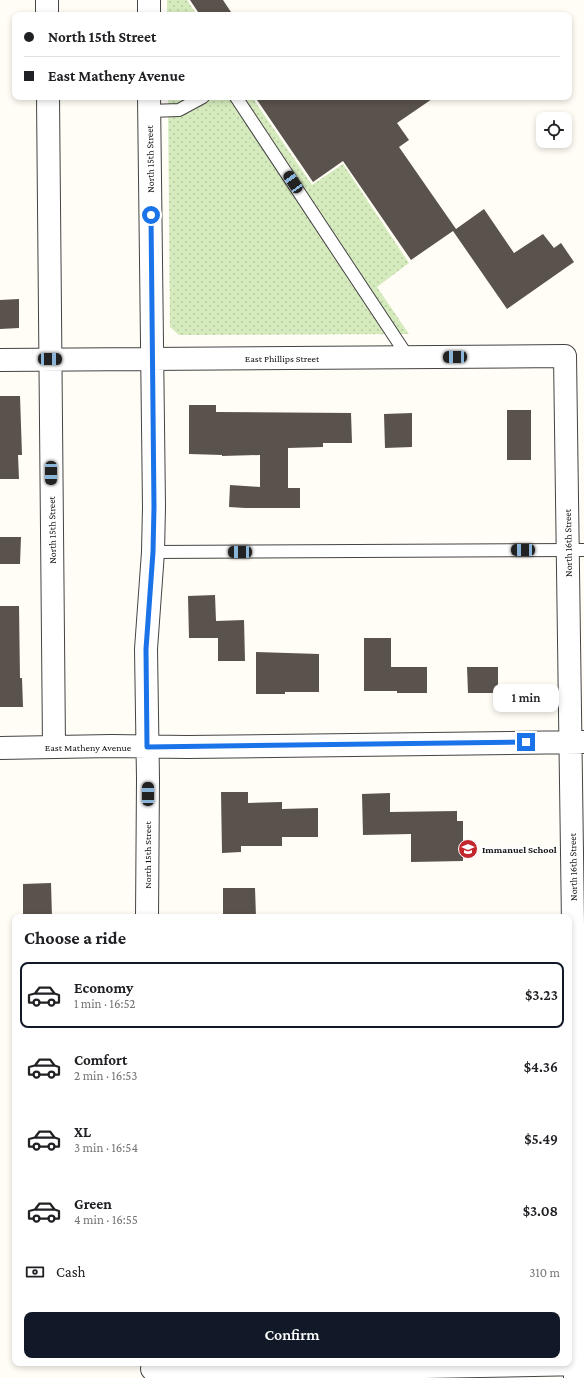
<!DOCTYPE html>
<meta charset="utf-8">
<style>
:root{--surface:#fff;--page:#f2f2f2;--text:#202124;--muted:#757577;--line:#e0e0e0;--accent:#111827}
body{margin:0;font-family:"Crimson Pro",serif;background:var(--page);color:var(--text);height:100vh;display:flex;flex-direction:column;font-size:15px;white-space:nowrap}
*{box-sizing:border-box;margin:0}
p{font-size:13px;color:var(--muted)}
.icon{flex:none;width:22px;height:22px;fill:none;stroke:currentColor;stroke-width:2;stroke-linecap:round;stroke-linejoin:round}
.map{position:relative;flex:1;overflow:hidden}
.panel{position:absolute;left:12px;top:914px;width:560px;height:452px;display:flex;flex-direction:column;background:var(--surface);border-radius:8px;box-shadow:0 2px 6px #0003}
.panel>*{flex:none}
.guide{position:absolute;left:12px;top:12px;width:560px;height:88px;border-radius:8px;box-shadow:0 2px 6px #0003;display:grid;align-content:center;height:88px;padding:0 12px;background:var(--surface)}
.buttons{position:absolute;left:536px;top:112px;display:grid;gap:8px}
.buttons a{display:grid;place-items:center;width:36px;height:36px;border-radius:8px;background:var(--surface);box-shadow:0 2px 6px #0003;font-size:20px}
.end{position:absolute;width:18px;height:18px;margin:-9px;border:5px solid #1a73e8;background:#fff;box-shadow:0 0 0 2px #fff}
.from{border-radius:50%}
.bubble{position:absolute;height:28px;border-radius:8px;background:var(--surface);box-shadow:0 2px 6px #0003;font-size:13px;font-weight:600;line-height:28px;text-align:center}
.car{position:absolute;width:12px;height:24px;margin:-12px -6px;border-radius:5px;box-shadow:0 0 3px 1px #0007;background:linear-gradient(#222 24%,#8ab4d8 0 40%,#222 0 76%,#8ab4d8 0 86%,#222 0)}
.guide b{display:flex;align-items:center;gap:14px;height:38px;font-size:15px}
.guide b+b{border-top:1px solid var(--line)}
.guide i{width:10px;height:10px;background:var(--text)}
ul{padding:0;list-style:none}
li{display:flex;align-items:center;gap:12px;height:66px;margin:0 8px 6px;padding:0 4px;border:2px solid transparent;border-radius:8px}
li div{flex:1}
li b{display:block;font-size:15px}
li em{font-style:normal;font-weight:600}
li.on{border-color:var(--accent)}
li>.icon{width:36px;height:36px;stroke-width:1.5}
h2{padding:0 12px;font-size:18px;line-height:48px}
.pay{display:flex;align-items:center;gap:10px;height:44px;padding:0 12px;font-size:15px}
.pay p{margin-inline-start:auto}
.button{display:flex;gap:8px;margin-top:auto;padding:8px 12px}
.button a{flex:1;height:46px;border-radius:8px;background:var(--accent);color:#fff;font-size:16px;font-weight:600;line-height:46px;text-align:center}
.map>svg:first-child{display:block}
</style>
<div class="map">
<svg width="584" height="1378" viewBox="0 0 584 1378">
<defs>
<pattern id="grass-dots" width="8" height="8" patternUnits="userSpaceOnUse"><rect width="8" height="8" fill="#d5ebbd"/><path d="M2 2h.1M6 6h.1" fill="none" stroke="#b6c8a1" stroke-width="1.8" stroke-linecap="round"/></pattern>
</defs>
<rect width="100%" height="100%" fill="#fffdf5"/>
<path fill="url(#grass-dots)" d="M 167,0 L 187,0 L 197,15 L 167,15 Z
M 168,97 L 252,97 L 312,185 L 343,164 L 409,263 L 377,287 L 409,334 L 179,335 L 170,327 Z"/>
<path fill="#5a524d" d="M 190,0 L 223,0 L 233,15 L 200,15 Z
M 255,97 L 435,97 L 397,123 L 409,140 L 399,147 L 456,229 L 484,209 L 514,253 L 543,234 L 554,248 L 561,243 L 574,262 L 507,309 L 453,231 L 411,260 L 343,161 L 313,182 Z
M 19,299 L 19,328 L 0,329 L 0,300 Z
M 0,396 L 20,396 L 22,455 L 18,455 L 19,479 L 0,479 Z
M 189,405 L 216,405 L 216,412 L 351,413 L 352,443 L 323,443 L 323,447 L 288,448 L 288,488 L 300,488 L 300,508 L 245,508 L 229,507 L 230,485 L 260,487 L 260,455 L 222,456 L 222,455 L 189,454 Z
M 507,410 L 531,410 L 531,460 L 507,460 Z
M 412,413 L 412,447 L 385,448 L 384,414 Z
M 0,537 L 21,537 L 20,564 L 0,564 Z
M 215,595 L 216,621 L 244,620 L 245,661 L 218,661 L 218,638 L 189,638 L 188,596 Z
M 0,606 L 19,606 L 20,678 L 22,678 L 23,707 L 0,707 Z
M 364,638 L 391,638 L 391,667 L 427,667 L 427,693 L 397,693 L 397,691 L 364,691 Z
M 256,652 L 319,654 L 319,692 L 285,692 L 285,694 L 256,694 Z
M 467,667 L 498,667 L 498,693 L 468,693 Z
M 221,792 L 248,792 L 248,803 L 282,802 L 282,809 L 318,808 L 318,837 L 282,837 L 282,846 L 241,846 L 241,852 L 222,853 Z
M 390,793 L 390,812 L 457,811 L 457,821 L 463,821 L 463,861 L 411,862 L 411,834 L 363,835 L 362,794 Z
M 51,883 L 52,917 L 23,917 L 23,884 Z
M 223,888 L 255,888 L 256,917 L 223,917 Z"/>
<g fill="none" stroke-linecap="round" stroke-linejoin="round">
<g stroke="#444" stroke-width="14">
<path id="service" d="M 236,97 L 408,357
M 149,111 L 179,110 L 203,97
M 153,552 L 584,550"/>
</g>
<g stroke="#444" stroke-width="24">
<path id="minor" d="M 47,0 L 47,15
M 149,0 L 149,15
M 48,97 L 54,747
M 0,360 L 565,356 L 573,924 L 575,1378
M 0,748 L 111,746 L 187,747 L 584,742
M 147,917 L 148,779 L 146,649 L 153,552 L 154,507 L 149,97
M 152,1369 L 371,1368 L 584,1364"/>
</g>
<use href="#service" stroke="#fff" stroke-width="12"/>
<use href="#minor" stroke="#fff" stroke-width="22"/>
</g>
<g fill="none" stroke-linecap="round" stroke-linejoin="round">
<path stroke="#1a73e8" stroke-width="5" d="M 151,215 L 154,507 L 153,552 L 146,649 L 147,747 L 526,742"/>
</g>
<defs>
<g id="school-disc" transform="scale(1)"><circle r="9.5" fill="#c4262e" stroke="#fff"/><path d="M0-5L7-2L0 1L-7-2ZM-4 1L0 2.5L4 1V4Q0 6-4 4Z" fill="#fff"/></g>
</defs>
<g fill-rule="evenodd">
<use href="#school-disc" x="468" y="849"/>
</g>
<g text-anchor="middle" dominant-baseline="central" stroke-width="4" stroke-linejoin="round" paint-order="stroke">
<g font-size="10" fill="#111" stroke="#fff">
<text transform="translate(150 159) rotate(-91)">North 15th Street</text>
<text x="282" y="358">East Phillips Street</text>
<text transform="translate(52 530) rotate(-91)">North 15th Street</text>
<text transform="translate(568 543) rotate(-91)">North 16th Street</text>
<text x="88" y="747">East Matheny Avenue</text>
<text transform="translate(147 855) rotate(-90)">North 15th Street</text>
<text transform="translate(573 867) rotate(-91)">North 16th Street</text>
</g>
<g font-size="10" font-weight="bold" fill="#111" stroke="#fff" text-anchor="start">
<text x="482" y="849">Immanuel School</text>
</g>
</g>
</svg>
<div class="buttons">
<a><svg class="icon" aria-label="locate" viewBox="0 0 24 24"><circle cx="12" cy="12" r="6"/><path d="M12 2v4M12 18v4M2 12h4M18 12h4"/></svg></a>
</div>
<i class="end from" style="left:151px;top:215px"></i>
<i class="end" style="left:526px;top:742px"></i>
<div class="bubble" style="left:493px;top:684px;width:66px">1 min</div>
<i class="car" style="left:293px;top:182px;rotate:326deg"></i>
<i class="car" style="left:455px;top:357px;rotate:269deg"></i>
<i class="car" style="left:50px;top:359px;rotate:91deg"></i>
<i class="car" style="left:51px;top:473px;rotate:180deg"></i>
<i class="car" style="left:523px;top:550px;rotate:270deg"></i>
<i class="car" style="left:240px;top:552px;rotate:270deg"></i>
<i class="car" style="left:148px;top:794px;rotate:0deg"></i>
<div class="guide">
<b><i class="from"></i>North 15th Street</b>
<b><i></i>East Matheny Avenue</b>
</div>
<section class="panel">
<h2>Choose a ride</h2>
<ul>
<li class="on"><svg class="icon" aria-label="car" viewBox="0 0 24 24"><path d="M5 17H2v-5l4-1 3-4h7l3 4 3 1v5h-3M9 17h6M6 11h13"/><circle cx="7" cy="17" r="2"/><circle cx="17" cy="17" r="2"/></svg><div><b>Economy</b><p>1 min · 16:52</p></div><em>$3.23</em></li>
<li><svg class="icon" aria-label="car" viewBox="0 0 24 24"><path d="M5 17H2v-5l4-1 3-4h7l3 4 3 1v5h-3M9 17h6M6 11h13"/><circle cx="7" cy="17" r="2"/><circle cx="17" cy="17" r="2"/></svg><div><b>Comfort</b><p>2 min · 16:53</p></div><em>$4.36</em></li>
<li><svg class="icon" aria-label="car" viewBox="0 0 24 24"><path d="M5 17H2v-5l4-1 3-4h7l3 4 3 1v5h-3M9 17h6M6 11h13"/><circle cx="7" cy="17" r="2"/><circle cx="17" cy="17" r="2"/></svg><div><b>XL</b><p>3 min · 16:54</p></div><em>$5.49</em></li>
<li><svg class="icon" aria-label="car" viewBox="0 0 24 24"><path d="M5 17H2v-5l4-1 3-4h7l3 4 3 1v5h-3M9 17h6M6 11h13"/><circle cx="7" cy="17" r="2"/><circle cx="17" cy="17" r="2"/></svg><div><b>Green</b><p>4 min · 16:55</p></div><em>$3.08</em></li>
</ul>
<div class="pay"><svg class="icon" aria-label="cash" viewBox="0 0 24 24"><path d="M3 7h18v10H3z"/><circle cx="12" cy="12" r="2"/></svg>Cash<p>310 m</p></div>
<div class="button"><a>Confirm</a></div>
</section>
</div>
